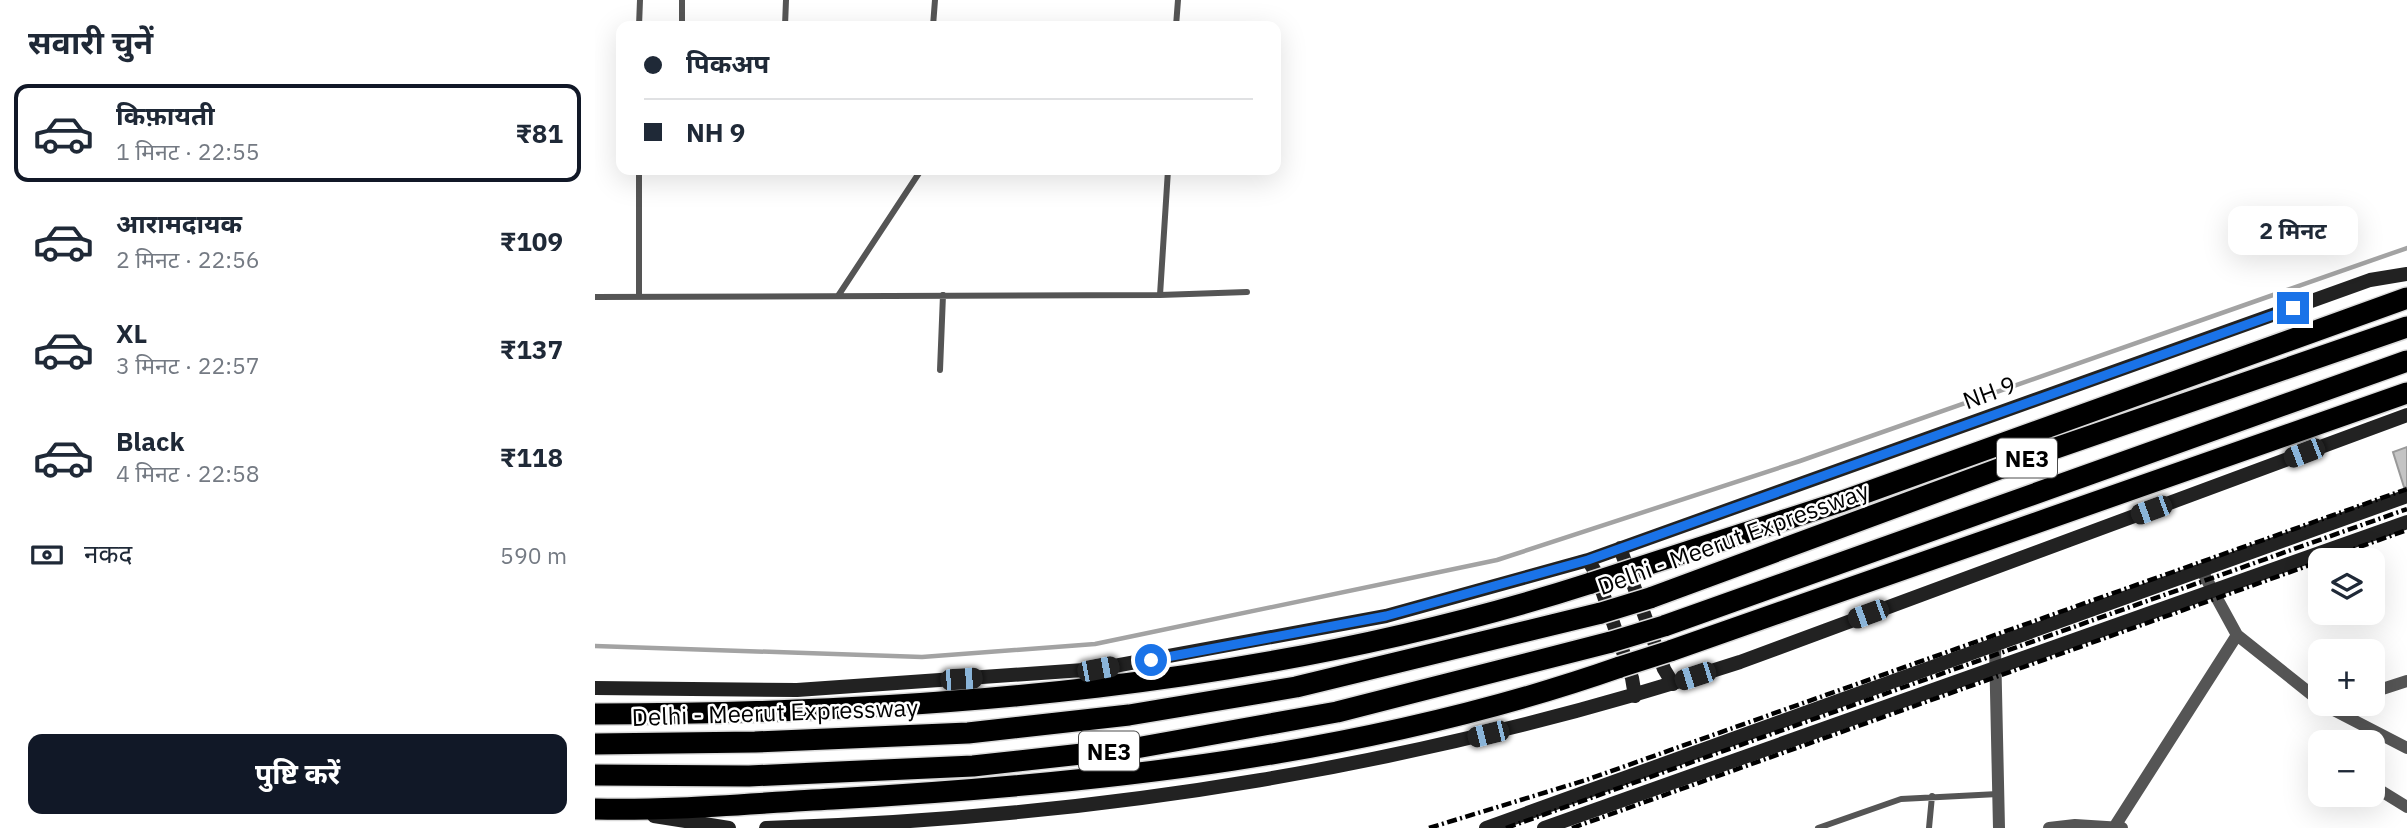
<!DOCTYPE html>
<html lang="hi">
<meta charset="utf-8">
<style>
:root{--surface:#fff;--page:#f6f6f7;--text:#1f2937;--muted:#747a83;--line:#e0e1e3;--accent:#111827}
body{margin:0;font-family:"IBM Plex Sans","Noto Sans Devanagari",sans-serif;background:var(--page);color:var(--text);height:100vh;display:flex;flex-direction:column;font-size:26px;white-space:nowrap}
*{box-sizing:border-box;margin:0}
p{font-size:23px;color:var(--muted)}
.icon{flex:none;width:38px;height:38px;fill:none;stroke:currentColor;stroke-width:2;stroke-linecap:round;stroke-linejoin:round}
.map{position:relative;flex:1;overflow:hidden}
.panel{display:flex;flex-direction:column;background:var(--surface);width:595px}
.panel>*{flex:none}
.guide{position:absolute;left:21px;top:21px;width:665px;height:154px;border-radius:14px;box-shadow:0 7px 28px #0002;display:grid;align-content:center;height:154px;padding:0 28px;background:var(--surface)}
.controls{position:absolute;left:1713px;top:548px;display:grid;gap:14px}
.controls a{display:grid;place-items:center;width:77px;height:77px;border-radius:14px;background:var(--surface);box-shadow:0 7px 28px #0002;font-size:35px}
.end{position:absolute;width:32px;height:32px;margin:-16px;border:9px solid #1a73e8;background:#fff;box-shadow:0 0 0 4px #fff}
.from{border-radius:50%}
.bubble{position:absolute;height:49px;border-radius:14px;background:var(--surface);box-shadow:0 7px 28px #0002;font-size:23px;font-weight:700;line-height:49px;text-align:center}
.car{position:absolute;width:21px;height:42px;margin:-21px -10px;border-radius:9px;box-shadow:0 0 5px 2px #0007;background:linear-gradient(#222 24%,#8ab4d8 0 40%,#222 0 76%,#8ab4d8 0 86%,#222 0)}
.guide b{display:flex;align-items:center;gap:24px;height:66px;font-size:26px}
.guide b+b{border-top:2px solid var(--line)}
.guide i{width:18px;height:18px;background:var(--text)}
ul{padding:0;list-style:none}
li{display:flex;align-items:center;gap:21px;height:98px;margin:0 14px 10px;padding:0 14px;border:4px solid transparent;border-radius:14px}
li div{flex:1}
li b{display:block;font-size:26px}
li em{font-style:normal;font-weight:700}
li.active{border-color:var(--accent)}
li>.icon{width:63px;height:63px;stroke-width:1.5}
h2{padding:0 28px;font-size:32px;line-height:84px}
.pay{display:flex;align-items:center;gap:18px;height:77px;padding:0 28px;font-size:26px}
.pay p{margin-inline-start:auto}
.action{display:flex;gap:14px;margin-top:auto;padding:14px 28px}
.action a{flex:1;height:80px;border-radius:14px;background:var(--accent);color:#fff;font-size:28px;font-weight:700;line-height:80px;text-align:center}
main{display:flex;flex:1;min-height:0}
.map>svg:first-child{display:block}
</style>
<main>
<section class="panel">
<h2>सवारी चुनें</h2>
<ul>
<li class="active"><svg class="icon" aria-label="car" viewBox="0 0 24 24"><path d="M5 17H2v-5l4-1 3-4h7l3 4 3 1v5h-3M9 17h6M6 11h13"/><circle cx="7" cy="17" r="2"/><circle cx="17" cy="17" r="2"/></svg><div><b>किफ़ायती</b><p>1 मिनट · 22:55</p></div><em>₹81</em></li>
<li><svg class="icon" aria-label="car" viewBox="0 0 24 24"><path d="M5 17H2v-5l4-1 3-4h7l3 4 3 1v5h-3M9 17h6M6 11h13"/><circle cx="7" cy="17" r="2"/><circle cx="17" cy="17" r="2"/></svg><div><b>आरामदायक</b><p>2 मिनट · 22:56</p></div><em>₹109</em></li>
<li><svg class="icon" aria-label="car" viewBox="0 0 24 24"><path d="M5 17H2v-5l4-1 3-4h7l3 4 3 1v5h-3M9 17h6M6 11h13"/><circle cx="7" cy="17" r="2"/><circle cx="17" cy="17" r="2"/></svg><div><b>XL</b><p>3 मिनट · 22:57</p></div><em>₹137</em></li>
<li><svg class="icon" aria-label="car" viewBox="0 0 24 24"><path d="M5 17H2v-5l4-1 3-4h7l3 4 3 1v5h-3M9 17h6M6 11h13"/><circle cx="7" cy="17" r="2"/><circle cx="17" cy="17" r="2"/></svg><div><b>Black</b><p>4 मिनट · 22:58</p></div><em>₹118</em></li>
</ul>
<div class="pay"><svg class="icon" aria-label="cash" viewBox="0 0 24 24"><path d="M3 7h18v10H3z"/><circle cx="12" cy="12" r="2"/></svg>नकद<p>590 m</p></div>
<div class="action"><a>पुष्टि करें</a></div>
</section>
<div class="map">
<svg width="1812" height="828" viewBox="0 0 1812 828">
<rect width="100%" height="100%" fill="#fff"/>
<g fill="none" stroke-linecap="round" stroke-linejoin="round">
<path stroke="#a3a3a3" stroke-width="4.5" d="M 0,646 L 327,657 L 500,644 L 902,560 L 1205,461 L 1812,248"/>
</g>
<path fill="#c4c4c4" stroke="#999" stroke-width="2" d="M 1812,447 L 1812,487 L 1809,487 L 1798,452 Z"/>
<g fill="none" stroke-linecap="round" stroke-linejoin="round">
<g stroke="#dbdbdb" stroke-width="24">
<path id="highway" d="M 1039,569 L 1245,502 L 1812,298
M 1055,598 L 1458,449 L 1812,327
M 1069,626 L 1812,361
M 1075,651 L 1812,393
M 0,714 C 334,714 676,686 996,583
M 0,744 L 160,742 L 373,733 L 534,715 L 701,687 L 1006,613
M 0,775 L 154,776 L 378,766 L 541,748 L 742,712 L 1016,642
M 0,809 C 79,811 159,803 238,799 C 503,784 774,755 1025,667"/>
</g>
<path stroke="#555" stroke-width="6" d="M 44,26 L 45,0
M 87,26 L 87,0
M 190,26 L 191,0
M 338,26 L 340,0
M 581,26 L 583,0
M 44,170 L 44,297
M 565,295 L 573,170
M 243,296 L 326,170
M 0,297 L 565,295 L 652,292
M 345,370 L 348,295
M 1223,828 L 1306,799 L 1403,794
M 1334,828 L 1337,796"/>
<path stroke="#555" stroke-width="12" d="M 1607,571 L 1642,635 L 1726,702
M 1400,646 L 1404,828
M 1778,692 L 1812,681
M 1727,704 L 1812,748
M 1778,786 L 1812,807
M 1520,826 L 1642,635
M 1454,828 L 1480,825 L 1527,828"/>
<path stroke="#222" stroke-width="14" d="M 1025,548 L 1069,669 L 1078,684
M 993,560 L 1001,573 L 1037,678 L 1040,696
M 0,688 L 202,690 L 503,669 L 791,616 L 993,560 L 1775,280 L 1812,274
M 59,816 L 134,828
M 171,828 C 506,818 827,766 1145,662 L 1812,415
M 891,828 L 1812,496
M 949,828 L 1812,522"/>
<use href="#highway" stroke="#000" stroke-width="21"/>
<path stroke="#000" stroke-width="4.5" stroke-dasharray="10 3.5 2 3.5" stroke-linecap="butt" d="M 1728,560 L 1812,530
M 834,828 L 991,780 L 1812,489
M 911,828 L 1812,509
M 977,828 L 1726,561"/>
<g stroke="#dbdbdb" stroke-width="24" stroke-linecap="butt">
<path id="highway-bridge" d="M 996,583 L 1039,569
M 1006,613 L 1055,598
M 1016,642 L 1069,626
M 1025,667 L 1075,651"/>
</g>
<use href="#highway-bridge" stroke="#000" stroke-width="21"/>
</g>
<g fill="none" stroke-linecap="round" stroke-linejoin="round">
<path stroke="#1a73e8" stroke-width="9" d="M 556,660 L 791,616 L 993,560 L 1698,308"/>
</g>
<g text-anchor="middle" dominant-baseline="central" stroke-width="5" stroke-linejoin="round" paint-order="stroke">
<g fill="#fff" stroke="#4c4c4c" stroke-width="2">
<rect x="1402" y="438.5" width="60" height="39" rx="5"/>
<rect x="484" y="731.5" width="60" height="39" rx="5"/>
</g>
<g font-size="23" font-weight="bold" fill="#000">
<text x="1432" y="458">NE3</text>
<text x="514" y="751">NE3</text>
</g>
<g font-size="24" fill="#000" stroke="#fff">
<text transform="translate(1394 392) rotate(-20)">NH 9</text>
<text transform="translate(1138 538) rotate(-20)">Delhi - Meerut Expressway</text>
<text transform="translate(180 712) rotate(-2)">Delhi - Meerut Expressway</text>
</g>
</g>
</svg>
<div class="controls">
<a><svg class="icon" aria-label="layers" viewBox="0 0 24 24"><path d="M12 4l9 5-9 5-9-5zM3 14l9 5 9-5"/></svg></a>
<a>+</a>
<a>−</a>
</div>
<i class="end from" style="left:556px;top:660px"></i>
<i class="end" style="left:1698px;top:308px"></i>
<div class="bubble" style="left:1633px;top:206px;width:130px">2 मिनट</div>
<i class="car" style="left:1709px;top:453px;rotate:249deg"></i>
<i class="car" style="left:1556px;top:510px;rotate:250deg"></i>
<i class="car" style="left:1273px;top:614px;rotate:250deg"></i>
<i class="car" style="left:503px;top:669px;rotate:79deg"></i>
<i class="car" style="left:1100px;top:676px;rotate:252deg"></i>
<i class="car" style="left:366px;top:679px;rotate:86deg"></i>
<i class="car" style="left:893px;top:734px;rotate:256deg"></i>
<div class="guide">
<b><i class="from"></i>पिकअप</b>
<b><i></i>NH 9</b>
</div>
</div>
</main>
